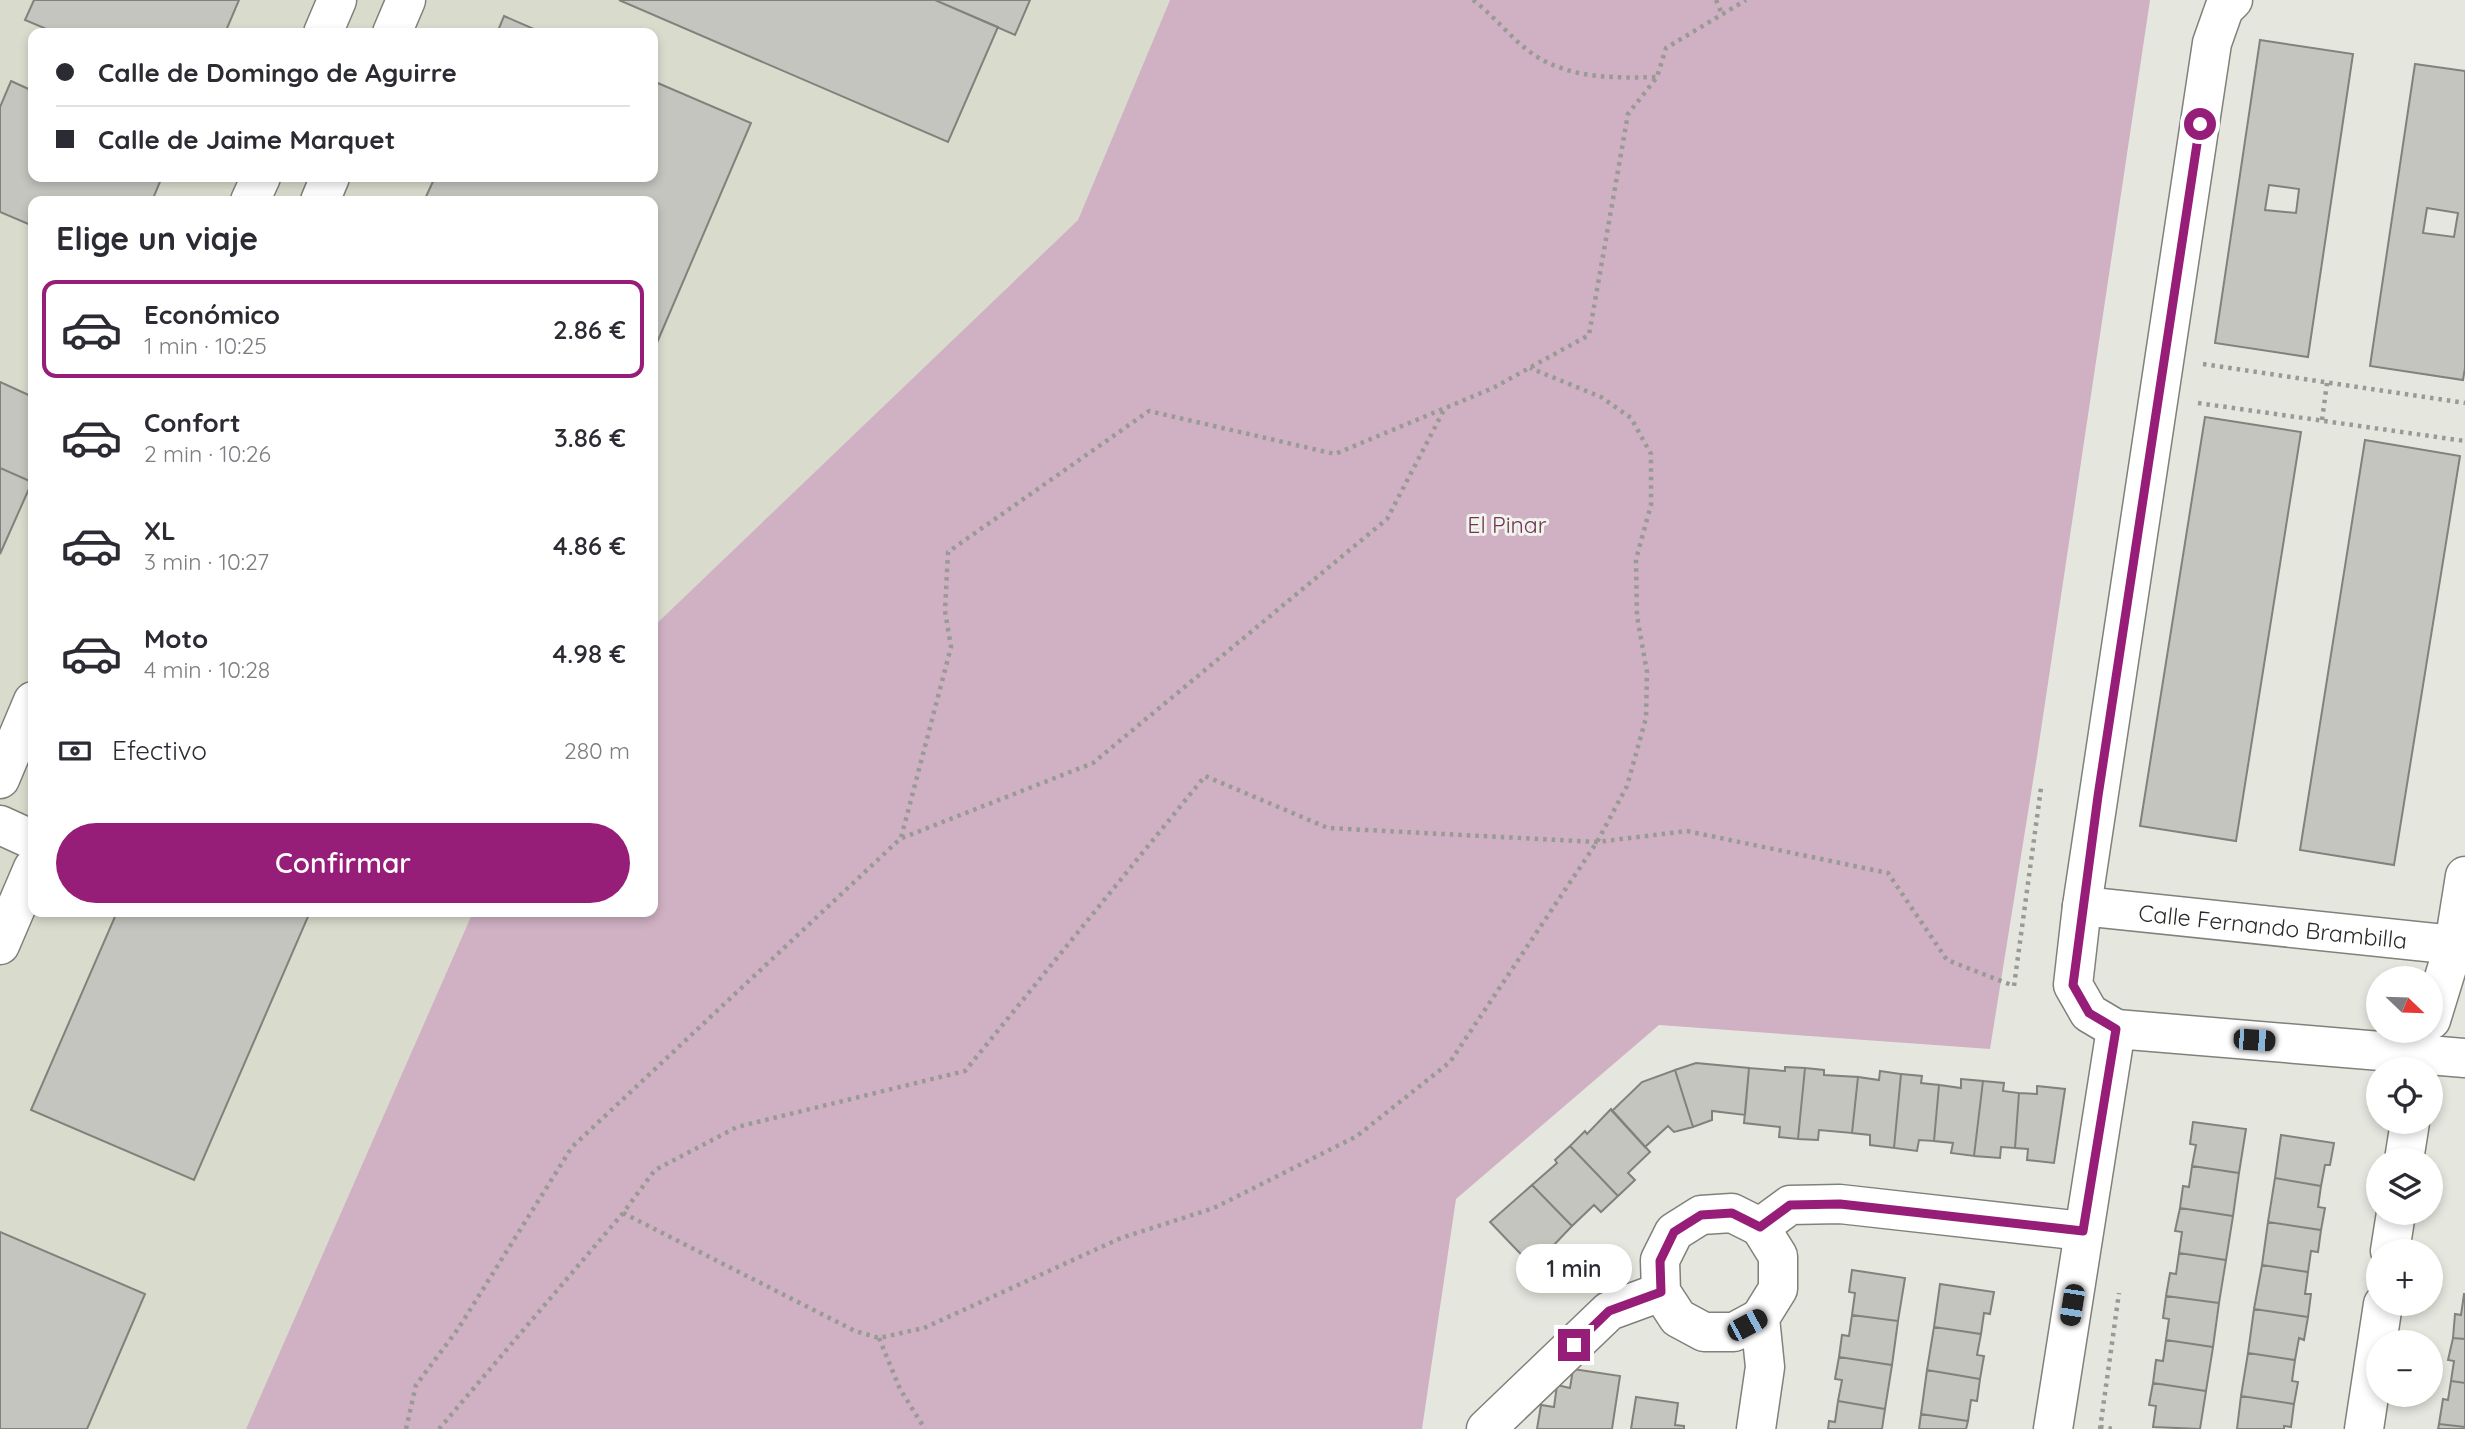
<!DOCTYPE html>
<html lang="es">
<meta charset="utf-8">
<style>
:root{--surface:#fff;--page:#f2f2f3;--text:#2b2b33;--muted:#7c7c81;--line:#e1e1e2;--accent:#971e78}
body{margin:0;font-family:Quicksand,sans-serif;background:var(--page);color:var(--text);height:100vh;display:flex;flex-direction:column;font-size:26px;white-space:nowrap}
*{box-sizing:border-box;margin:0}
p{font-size:23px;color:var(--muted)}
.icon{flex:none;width:38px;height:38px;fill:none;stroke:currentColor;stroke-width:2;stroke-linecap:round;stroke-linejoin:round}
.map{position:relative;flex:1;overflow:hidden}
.drawer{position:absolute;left:28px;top:196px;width:630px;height:721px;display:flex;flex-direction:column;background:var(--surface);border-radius:14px;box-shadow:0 4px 10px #0003}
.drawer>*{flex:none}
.hud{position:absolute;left:28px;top:28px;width:630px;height:154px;border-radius:14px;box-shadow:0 4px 10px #0003;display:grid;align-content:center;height:154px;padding:0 28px;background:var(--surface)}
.needle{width:46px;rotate:113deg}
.buttons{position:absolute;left:2366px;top:966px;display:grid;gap:14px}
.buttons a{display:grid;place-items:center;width:77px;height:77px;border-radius:50%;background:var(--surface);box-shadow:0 4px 10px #0003;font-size:35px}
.end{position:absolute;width:32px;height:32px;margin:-16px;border:9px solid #971e78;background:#fff;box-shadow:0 0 0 4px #fff}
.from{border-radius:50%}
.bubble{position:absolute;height:49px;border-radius:24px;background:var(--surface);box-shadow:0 4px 10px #0003;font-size:23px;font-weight:600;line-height:49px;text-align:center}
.car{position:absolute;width:21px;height:42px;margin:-21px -10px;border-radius:9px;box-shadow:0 0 5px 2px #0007;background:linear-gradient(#222 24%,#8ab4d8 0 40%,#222 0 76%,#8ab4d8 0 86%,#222 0)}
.hud b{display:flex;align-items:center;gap:24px;height:66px;font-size:26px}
.hud b+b{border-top:2px solid var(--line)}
.hud i{width:18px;height:18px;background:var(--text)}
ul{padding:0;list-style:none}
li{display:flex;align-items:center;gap:21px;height:98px;margin:0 14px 10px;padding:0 14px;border:4px solid transparent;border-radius:14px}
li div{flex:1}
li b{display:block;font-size:26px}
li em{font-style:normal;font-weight:600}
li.selected{border-color:var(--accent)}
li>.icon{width:63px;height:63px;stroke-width:1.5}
h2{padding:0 28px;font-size:32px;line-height:84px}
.pay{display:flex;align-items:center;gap:18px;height:77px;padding:0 28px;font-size:26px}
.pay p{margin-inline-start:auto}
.primary-button{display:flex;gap:14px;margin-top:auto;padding:14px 28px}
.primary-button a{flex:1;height:80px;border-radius:42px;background:var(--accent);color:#fff;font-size:28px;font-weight:600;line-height:80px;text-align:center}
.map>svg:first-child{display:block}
</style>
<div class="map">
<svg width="2465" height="1429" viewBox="0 0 2465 1429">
<rect width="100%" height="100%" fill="#e5e7df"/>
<path fill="#d9dccd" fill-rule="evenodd" d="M 0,0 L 1170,0 L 1078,220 L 653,627 L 653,201 L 33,201 L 33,912 L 473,912 L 246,1429 L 0,1429 ZM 33,33 L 653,33 L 653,177 L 33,177 Z"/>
<path fill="#cfb1c3" d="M 1170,0 L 2150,0 L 2038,750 L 1990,1049 L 1659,1025 L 1456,1199 L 1422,1429 L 246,1429 L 473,912 L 653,912 L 653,627 L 1078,220 Z"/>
<path fill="#c4c5be" stroke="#80827b" stroke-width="2" fill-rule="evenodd" d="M 34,0 L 239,0 L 225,33 L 56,33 L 25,20 Z
M 619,0 L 935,0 L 998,27 L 948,142 Z
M 935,0 L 1030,0 L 1015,35 Z
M 504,16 L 543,33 L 497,33 Z
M 2260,40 L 2353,54 L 2308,357 L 2215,343 ZM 2269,185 L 2299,189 L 2296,213 L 2265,210 Z
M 2415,64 L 2465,71 L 2465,368 L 2463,380 L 2370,366 ZM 2427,208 L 2458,213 L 2454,237 L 2423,233 Z
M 11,81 L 33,91 L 33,177 L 162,177 L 152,201 L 33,201 L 33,226 L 0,212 L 0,107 Z
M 653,81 L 751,123 L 653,352 L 653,201 L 424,201 L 435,177 L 653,177 Z
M 0,382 L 33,397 L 32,482 L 0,468 Z
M 2205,417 L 2301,432 L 2236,841 L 2140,826 Z
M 2365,440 L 2460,456 L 2394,865 L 2300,850 Z
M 0,468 L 32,482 L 0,554 Z
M 117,912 L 310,912 L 194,1180 L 31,1110 Z
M 1696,1063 L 1749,1068 L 1745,1115 L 1712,1111 L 1712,1120 L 1693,1127 L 1675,1070 Z
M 1785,1067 L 1805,1068 L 1798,1139 L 1779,1137 L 1780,1127 L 1744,1123 L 1749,1068 L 1785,1071 Z
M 1805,1068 L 1824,1070 L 1824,1075 L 1858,1077 L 1852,1133 L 1819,1130 L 1818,1140 L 1798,1139 Z
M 1675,1070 L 1693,1127 L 1674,1132 L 1668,1126 L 1645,1147 L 1612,1111 L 1642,1082 Z
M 1880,1071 L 1901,1074 L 1894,1148 L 1870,1145 L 1870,1135 L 1852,1133 L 1858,1077 L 1879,1080 Z
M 1901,1074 L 1922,1076 L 1921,1083 L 1939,1085 L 1934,1141 L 1919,1140 L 1917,1151 L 1894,1148 Z
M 1961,1079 L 1983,1081 L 1974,1156 L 1951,1153 L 1953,1143 L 1934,1141 L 1939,1085 L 1961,1088 Z
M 1983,1081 L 2004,1083 L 2003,1091 L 2019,1093 L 2015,1148 L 2001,1147 L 2000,1158 L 1974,1156 Z
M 2037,1086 L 2065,1089 L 2054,1163 L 2027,1160 L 2028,1149 L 2015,1148 L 2019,1093 L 2037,1094 Z
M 1611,1109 L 1650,1152 L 1628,1173 L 1635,1180 L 1618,1196 L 1570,1146 L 1585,1131 L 1587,1134 Z
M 2193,1122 L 2246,1129 L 2239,1173 L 2192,1166 L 2196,1145 L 2190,1144 Z
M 2281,1135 L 2334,1143 L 2330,1165 L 2325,1165 L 2321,1186 L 2275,1178 Z
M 1570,1146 L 1618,1196 L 1601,1212 L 1594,1205 L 1572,1226 L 1532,1185 L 1557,1163 L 1555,1160 Z
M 2192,1166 L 2239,1173 L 2233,1216 L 2180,1208 L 2183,1186 L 2189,1187 Z
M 2275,1178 L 2321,1186 L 2318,1207 L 2325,1208 L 2321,1230 L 2268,1222 Z
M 1532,1185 L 1572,1226 L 1550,1249 L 1557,1256 L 1539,1273 L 1490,1222 Z
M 2180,1208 L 2233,1216 L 2226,1260 L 2179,1253 L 2182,1232 L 2175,1231 Z
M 2268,1222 L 2321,1230 L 2318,1252 L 2311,1251 L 2308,1272 L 2262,1265 Z
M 0,1232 L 145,1294 L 87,1429 L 0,1429 Z
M 2179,1253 L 2226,1260 L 2219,1303 L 2166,1296 L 2170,1273 L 2176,1274 Z
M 2262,1265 L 2308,1272 L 2305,1294 L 2311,1294 L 2308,1317 L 2254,1309 Z
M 1852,1270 L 1905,1278 L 1898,1321 L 1852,1315 L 1855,1293 L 1849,1292 Z
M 1940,1284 L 1994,1292 L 1990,1314 L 1984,1313 L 1981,1334 L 1934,1327 Z
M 2464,1294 L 2465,1294 L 2465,1339 L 2453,1338 L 2455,1314 L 2461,1315 Z
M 2166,1296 L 2219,1303 L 2213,1347 L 2166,1340 L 2169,1319 L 2163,1318 Z
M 2254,1309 L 2308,1317 L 2304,1340 L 2299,1338 L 2295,1360 L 2248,1353 Z
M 1852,1315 L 1898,1321 L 1892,1365 L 1839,1357 L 1842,1335 L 1849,1336 Z
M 1934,1327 L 1981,1334 L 1977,1355 L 1984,1356 L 1980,1379 L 1927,1370 Z
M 2453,1338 L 2465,1339 L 2465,1383 L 2451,1381 L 2454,1361 L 2448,1360 Z
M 2166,1340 L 2213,1347 L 2206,1391 L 2153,1383 L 2156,1360 L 2163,1361 Z
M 2248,1353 L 2295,1360 L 2292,1381 L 2298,1382 L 2294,1404 L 2241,1396 Z
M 1839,1357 L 1892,1365 L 1885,1409 L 1838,1401 L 1842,1380 L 1835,1379 Z
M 1573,1369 L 1620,1376 L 1612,1429 L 1537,1429 L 1541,1405 L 1554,1407 L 1557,1385 L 1570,1388 Z
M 1927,1370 L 1980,1379 L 1977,1401 L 1971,1400 L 1968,1421 L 1921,1414 Z
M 2451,1381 L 2465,1383 L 2465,1427 L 2439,1424 L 2443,1399 L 2448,1400 Z
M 2153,1383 L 2206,1391 L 2200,1429 L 2153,1427 L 2156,1406 L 2149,1405 Z
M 2241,1396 L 2294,1404 L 2291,1427 L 2284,1426 L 2284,1429 L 2237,1429 Z
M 1636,1397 L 1678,1403 L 1675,1425 L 1684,1426 L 1684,1429 L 1631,1429 Z
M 1838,1401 L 1885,1409 L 1882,1429 L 1828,1429 L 1829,1421 L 1835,1422 Z
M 1921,1414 L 1968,1421 L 1966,1429 L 1919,1429 Z
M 2439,1424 L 2465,1427 L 2465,1429 L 2438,1429 Z"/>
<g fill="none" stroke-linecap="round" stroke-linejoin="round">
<g stroke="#7f817a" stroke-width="41">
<g id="minor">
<path d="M 323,33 L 337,0"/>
<path d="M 392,33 L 406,0"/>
<path d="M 250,201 L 261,177"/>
<path d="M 320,201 L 330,177"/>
<path d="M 0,779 L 33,701"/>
<path d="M 0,825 L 33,840"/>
<path id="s1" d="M 2082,906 L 2465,946"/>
<path d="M 0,945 L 33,868"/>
<path d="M 2431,1020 L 2454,945 L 2465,876"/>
<path d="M 2116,1029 L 2465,1058"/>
<path d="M 2404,1160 L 2410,1122"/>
<path d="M 1760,1227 L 1790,1205 L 1840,1204 L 2083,1231"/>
<path d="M 1760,1227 L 1732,1213 L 1701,1215 L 1674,1232 L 1660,1260 L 1661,1292 L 1678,1318 L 1704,1332 L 1734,1332 L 1760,1318"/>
<path d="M 2390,1251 L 2396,1213"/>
<path d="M 1486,1429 L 1609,1311 L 1661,1292"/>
<path d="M 1756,1429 L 1765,1367 L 1760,1318 L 1778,1289 L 1778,1256 L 1760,1227"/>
<path d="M 2053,1429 L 2116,1029 L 2089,1013 L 2073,985 L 2082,906 L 2212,43 L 2224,9 L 2233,0"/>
<path d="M 2364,1429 L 2383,1304"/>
</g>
</g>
<path stroke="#999a94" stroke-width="4.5" stroke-dasharray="3.5 5" stroke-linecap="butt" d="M 1473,0 C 1496,17 1514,43 1539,58 C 1575,79 1617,78 1657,77
M 1716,0 L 1722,14
M 2203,364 L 2465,403
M 2198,403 L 2465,441
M 2322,420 L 2327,383
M 902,838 L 1093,763 L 1387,519 L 1445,408
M 623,1213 L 855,1331 L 879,1338 L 924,1328 L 1121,1238 L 1214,1208 L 1357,1136 L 1450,1062 L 1597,842 L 1627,786 L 1646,718 L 1647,672 L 1637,616 L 1636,559 L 1651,505 L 1651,454 L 1631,418 L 1601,397 L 1530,368
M 879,1338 L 900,1389 L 925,1429
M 2100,1427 L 2113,1429
M 406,1429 L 416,1385 L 458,1329 L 572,1147 L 901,838 L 951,647 L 945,611 L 948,552 L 1149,411 L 1335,454 L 1493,388 L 1589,335 L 1628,114 L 1657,77 L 1666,48 L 1746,0
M 439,1429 L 623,1213 L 655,1170 L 737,1127 L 965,1071 L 1205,776 L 1328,828 L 1597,842 L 1687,831 L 1888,873 L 1947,960 L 2014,986 L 2041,788
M 2100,1429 L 2119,1293"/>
<use href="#minor" stroke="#fff" stroke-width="38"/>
</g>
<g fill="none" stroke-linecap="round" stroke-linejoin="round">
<path stroke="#971e78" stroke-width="9" d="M 1574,1345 L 1609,1311 L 1661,1292 L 1660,1261 L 1674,1232 L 1701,1215 L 1732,1213 L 1760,1227 L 1790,1205 L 1840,1204 L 2083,1231 L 2116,1029 L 2089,1013 L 2073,985 L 2098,796 L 2200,124"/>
</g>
<g text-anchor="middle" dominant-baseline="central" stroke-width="6" stroke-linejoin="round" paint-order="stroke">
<g font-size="23" fill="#70355d" stroke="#f2f4ec">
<text x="1507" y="524">El Pinar</text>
</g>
<g font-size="23" fill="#292926" stroke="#f2f4ec">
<text stroke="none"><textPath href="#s1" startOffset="192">Calle Fernando Brambilla</textPath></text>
</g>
</g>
</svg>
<div class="buttons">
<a><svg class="needle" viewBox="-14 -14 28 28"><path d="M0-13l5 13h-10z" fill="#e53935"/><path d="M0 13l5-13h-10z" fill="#7c7c81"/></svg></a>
<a><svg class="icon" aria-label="locate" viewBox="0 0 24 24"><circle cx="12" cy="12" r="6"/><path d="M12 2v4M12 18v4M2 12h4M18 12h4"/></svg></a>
<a><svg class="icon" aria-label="layers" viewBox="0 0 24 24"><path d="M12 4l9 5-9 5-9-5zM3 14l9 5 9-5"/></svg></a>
<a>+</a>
<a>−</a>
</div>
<i class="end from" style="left:2200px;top:124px"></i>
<i class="end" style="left:1574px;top:1345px"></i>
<div class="bubble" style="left:1516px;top:1244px;width:116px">1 min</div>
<i class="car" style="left:2254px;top:1040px;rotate:94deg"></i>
<i class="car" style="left:2072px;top:1305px;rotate:189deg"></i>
<i class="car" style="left:1747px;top:1325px;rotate:62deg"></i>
<div class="hud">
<b><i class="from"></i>Calle de Domingo de Aguirre</b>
<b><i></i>Calle de Jaime Marquet</b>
</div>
<section class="drawer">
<h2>Elige un viaje</h2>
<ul>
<li class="selected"><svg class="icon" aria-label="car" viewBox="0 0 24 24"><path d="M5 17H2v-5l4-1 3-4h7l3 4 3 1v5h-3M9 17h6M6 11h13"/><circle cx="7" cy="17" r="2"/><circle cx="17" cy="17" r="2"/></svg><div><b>Económico</b><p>1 min · 10:25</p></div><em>2.86 €</em></li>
<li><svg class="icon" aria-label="car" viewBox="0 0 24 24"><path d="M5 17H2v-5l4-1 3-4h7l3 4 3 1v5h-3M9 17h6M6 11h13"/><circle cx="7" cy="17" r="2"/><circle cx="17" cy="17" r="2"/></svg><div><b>Confort</b><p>2 min · 10:26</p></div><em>3.86 €</em></li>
<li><svg class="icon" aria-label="car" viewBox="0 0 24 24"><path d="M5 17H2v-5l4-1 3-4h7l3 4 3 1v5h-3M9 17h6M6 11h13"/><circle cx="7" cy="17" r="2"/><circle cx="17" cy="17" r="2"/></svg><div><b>XL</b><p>3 min · 10:27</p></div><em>4.86 €</em></li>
<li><svg class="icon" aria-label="car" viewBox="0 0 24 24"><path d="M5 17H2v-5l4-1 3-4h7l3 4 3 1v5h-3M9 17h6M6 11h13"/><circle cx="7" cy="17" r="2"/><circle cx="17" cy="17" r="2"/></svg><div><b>Moto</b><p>4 min · 10:28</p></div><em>4.98 €</em></li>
</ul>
<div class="pay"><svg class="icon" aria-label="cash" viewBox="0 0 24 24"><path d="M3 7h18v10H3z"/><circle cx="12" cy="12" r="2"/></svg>Efectivo<p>280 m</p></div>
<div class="primary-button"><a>Confirmar</a></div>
</section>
</div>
